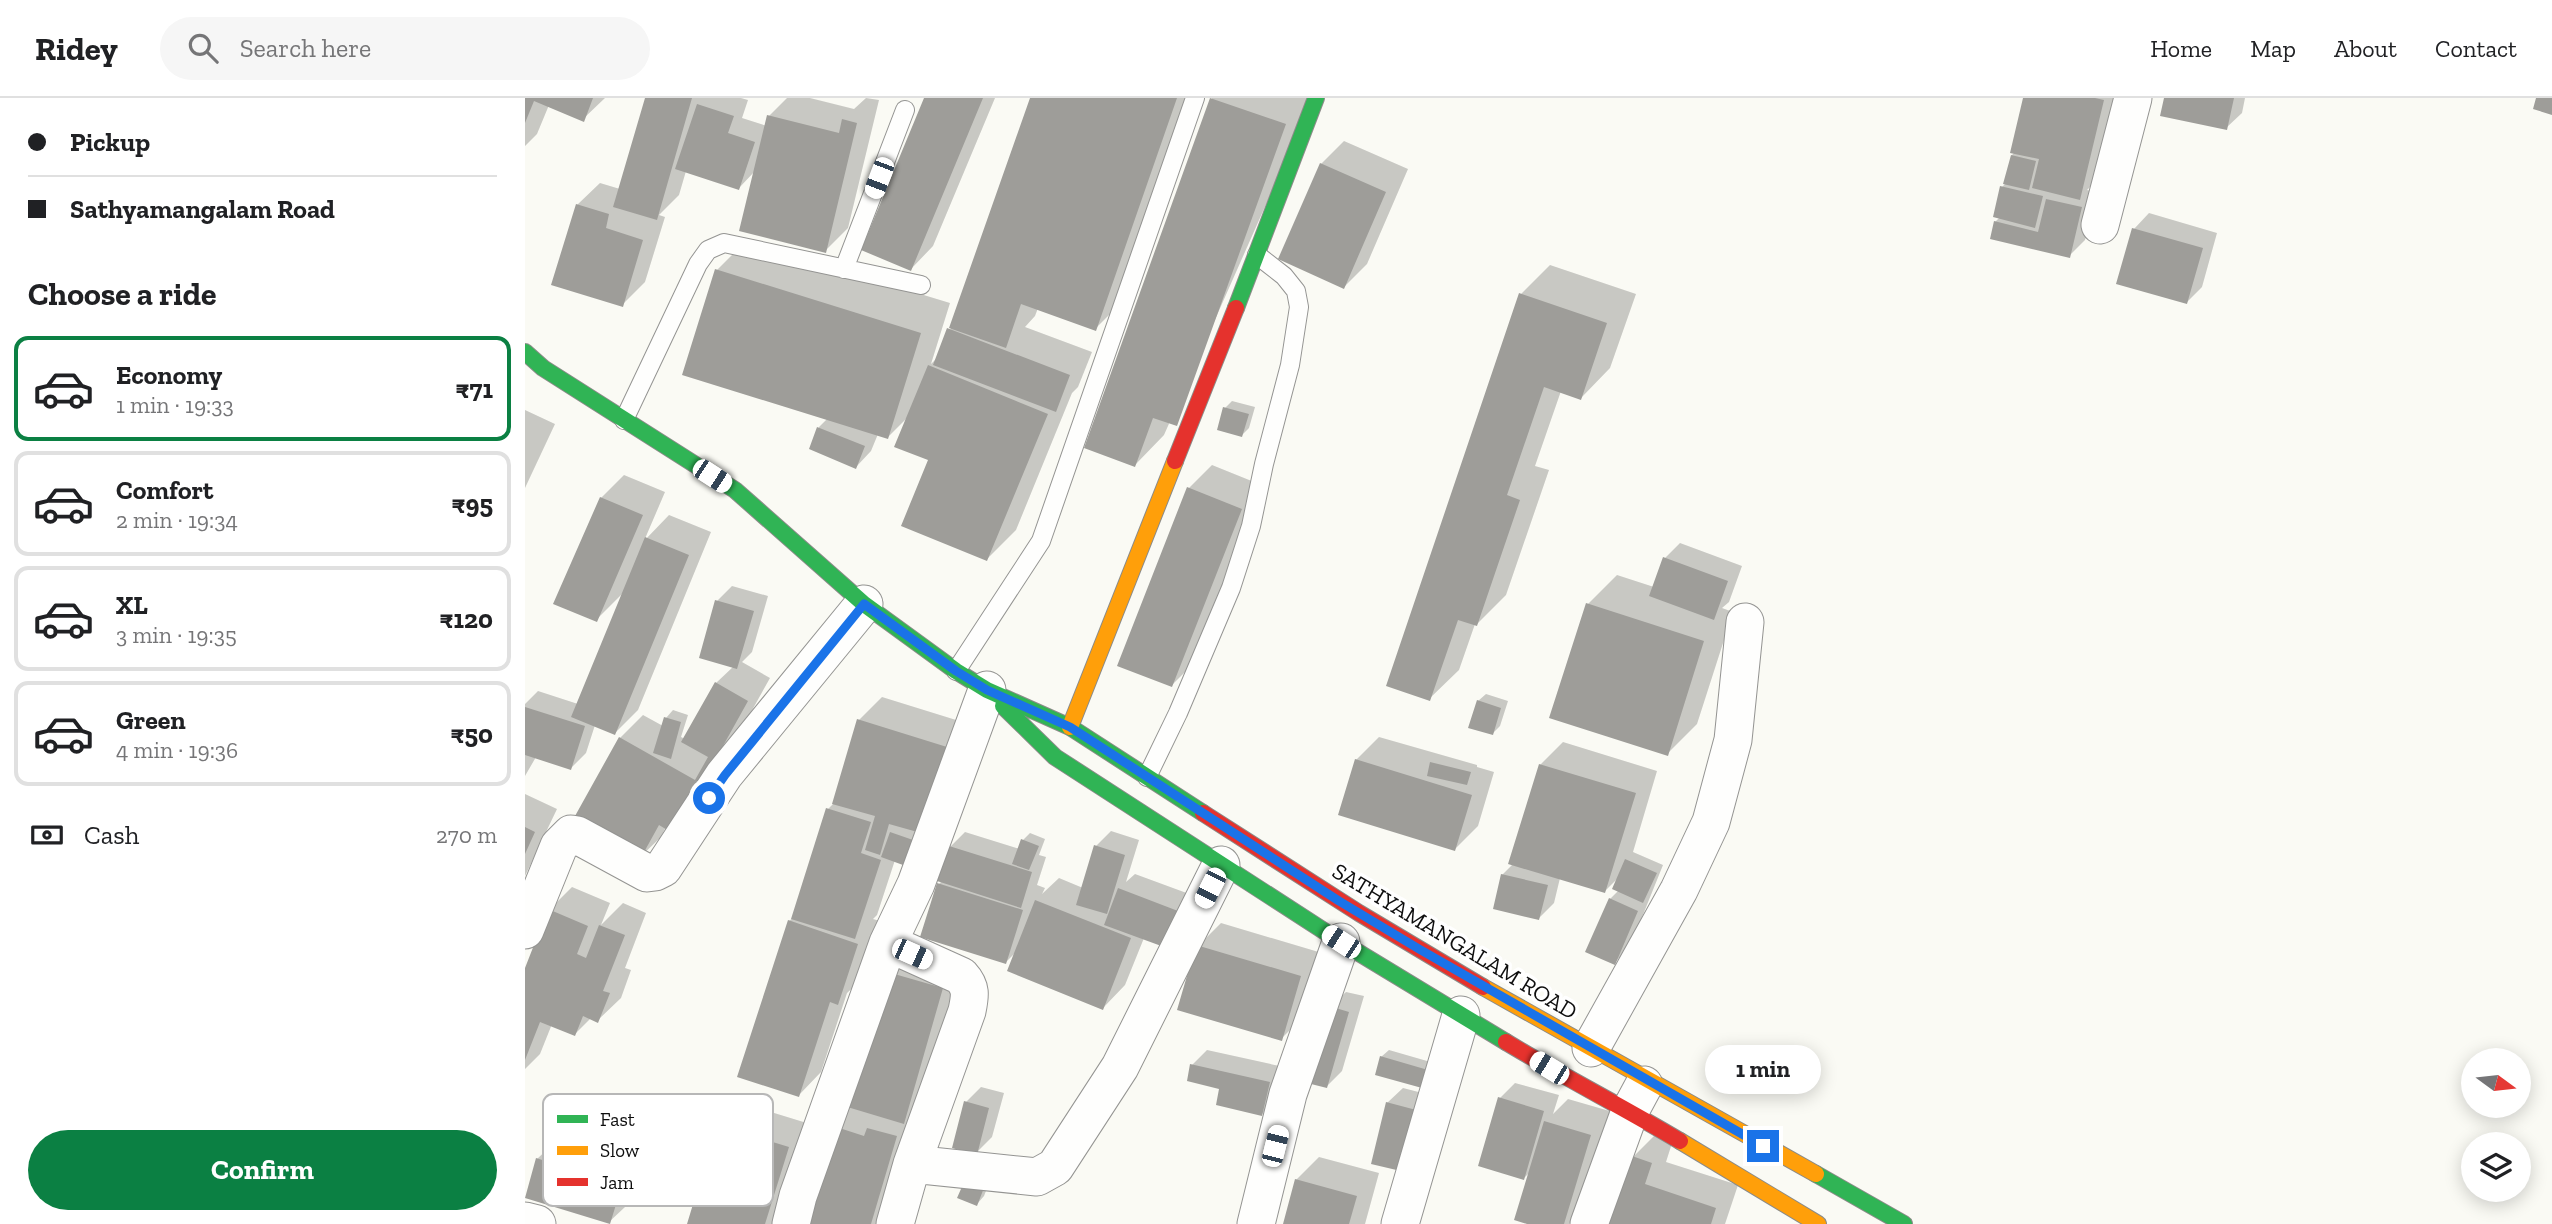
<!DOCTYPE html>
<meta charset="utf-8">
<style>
:root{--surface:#fff;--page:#f6f6f6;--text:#202124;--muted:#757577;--line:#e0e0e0;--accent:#0b8043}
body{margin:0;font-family:"Zilla Slab",serif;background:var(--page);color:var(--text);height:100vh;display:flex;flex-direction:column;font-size:26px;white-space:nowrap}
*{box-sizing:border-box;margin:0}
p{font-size:23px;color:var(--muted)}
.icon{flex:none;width:38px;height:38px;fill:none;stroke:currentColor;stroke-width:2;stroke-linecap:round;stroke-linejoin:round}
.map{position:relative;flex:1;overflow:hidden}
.panel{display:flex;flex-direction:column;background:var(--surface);width:525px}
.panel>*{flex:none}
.banner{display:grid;align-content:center;height:154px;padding:0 28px;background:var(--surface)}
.needle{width:46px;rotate:105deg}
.tools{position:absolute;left:1936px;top:950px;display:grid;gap:14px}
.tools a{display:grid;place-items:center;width:70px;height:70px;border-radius:50%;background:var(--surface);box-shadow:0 4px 18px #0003;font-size:35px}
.end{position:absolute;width:32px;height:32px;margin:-16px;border:9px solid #1a73e8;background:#fff;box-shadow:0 0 0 4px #fff}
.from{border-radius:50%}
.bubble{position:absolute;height:49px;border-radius:24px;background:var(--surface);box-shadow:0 4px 18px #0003;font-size:23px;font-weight:700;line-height:49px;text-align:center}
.car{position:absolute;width:21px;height:42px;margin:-21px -10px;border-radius:9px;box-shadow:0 0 5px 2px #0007;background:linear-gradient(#fff 24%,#345 0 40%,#fff 0 76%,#345 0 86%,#fff 0)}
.banner b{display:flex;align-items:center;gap:24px;height:66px;font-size:26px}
.banner b+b{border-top:2px solid var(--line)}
.banner i{width:18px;height:18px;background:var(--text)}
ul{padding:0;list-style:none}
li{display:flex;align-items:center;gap:21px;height:105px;margin:0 14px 10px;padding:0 14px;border:4px solid var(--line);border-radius:14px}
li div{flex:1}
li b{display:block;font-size:26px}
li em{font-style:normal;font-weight:700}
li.selected{border-color:var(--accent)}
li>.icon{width:63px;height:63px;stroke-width:1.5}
h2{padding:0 28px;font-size:32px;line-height:84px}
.pay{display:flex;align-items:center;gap:18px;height:77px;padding:0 28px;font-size:26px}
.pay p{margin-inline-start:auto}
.button{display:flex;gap:14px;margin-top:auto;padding:14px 28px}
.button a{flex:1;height:80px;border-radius:42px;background:var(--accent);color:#fff;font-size:28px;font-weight:700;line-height:80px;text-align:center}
header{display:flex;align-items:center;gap:42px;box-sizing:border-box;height:98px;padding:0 35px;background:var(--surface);border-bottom:2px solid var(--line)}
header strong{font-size:33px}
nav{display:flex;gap:38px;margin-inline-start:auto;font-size:24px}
.search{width:490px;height:63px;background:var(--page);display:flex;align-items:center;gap:18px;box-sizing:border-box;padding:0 24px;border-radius:38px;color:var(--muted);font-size:26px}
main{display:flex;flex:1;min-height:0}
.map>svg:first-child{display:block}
</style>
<header>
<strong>Ridey</strong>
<div class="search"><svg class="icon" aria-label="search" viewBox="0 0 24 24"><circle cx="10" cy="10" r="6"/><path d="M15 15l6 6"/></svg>Search here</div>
<nav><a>Home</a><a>Map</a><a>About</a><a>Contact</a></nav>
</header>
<main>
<section class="panel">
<div class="banner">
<b><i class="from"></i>Pickup</b>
<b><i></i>Sathyamangalam Road</b>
</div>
<h2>Choose a ride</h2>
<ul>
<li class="selected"><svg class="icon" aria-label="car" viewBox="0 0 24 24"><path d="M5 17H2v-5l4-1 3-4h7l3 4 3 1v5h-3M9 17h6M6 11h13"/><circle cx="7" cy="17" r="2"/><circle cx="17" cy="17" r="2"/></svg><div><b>Economy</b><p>1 min · 19:33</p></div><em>₹71</em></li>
<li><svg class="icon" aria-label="car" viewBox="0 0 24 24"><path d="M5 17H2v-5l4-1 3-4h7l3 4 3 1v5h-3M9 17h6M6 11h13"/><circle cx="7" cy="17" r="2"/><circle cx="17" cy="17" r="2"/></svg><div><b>Comfort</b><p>2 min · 19:34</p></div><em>₹95</em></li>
<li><svg class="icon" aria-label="car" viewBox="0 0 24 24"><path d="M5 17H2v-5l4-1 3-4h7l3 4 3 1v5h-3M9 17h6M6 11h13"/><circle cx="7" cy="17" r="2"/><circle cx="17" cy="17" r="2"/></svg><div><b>XL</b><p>3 min · 19:35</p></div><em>₹120</em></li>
<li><svg class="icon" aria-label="car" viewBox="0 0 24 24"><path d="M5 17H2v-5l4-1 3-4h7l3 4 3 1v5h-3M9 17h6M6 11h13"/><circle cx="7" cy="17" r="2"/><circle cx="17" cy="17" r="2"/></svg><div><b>Green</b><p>4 min · 19:36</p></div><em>₹50</em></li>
</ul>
<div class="pay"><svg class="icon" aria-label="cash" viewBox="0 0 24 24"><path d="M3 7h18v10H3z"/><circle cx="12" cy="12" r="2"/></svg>Cash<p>270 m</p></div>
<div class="button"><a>Confirm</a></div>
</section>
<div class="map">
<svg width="2027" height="1126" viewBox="0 0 2027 1126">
<rect width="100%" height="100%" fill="#fafaf4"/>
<path fill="#0003" d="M 0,0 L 80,0 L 58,21 L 24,7 L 12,36 L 0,48 Z
M 122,0 L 216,0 L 223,2 L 217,20 L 242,28 L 244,18 L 262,0 L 285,0 L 329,11 L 341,0 L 354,2 L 323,130 L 300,153 L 230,73 L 214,90 L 161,73 L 154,97 L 134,117 L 140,119 L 120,184 L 97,207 L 52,107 L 75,85 L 95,91 Z
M 401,0 L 470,0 L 408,148 L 386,171 Z
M 506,0 L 670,0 L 600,201 L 570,231 L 513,210 L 510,218 L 500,229 L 567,254 L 553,289 L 547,295 L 491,432 L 462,461 L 383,319 L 363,339 L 353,336 L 346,353 L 331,369 L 286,350 L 294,329 L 303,320 L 192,172 L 221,143 L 425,205 L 406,266 L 412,260 L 427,228 Z
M 687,0 L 788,0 L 639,337 L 610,367 L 561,349 Z
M 1500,0 L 1596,0 L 1577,77 L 1562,92 L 1571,94 L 1560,142 L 1544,158 L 1470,124 L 1475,119 L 1477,89 L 1480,86 L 1487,57 L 1490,54 Z
M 1641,0 L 1720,0 L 1717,15 L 1701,30 Z
M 819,43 L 883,71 L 842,166 L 819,189 L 755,160 L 796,66 Z
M 1624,115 L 1692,135 L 1677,189 L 1662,204 L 1609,131 Z
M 1025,167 L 1111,196 L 1085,270 L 1056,300 L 1036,293 L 1010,368 L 1024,372 L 981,497 L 952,526 L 950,526 L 934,572 L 904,601 L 996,196 Z
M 707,303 L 730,309 L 724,330 L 717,337 L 700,310 Z
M 0,312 L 30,326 L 0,390 Z
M 687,367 L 739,388 L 670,564 L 647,587 L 664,390 Z
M 99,377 L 140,394 L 119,443 L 144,417 L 186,434 L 113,612 L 90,635 L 70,627 L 61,655 L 46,670 L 11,659 L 0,678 L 0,606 L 13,593 L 53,606 L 99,494 L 71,522 L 76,400 Z
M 1155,445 L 1217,468 L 1204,504 L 1197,510 L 1208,514 L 1172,626 L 1142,656 L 1063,506 L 1092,477 L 1129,489 L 1140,460 Z
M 207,488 L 243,498 L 227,554 L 217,564 L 245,580 L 172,711 L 141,729 L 135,740 L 112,762 L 95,640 L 118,617 L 138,628 L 141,620 L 148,612 L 163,617 L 156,639 L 160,641 L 191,585 L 209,568 L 192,503 Z
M 961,596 L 983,603 L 975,628 L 968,635 L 953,603 Z
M 357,599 L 444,626 L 385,758 L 378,765 L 370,762 L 352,817 L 348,821 L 355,823 L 336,882 L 322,895 L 296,974 L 274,997 L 264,823 L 269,819 L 303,711 L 309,705 L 334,622 Z
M 854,639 L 952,667 L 952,669 L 969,674 L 953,728 L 930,751 L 831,662 Z
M 1038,644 L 1132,673 L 1108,754 L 1138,767 L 1105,849 L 1089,865 L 1085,801 L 1094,792 L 1093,780 L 1080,793 L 1035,780 L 1029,805 L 1014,820 L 977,777 L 988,766 L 1015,667 Z
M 0,696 L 32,711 L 0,778 Z
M 586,733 L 614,742 L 601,784 L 610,776 L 667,797 L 653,832 L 619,840 L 600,887 L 578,910 L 491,854 L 481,864 L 414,786 L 417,783 L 425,749 L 440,734 L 495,751 L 498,742 L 505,735 L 520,741 L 514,757 L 521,759 L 512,787 L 520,790 L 517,796 L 534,780 L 558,790 L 571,748 Z
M 47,789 L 85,805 L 76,827 L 98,805 L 121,815 L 100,870 L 106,872 L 96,900 L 73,922 L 66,920 L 50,936 L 27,926 L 15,956 L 0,971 L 0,875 L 24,812 Z
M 696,825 L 797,855 L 779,918 L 756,941 L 673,848 Z
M 383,851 L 440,868 L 361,1126 L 274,1126 L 361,874 Z
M 821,894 L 839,898 L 817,973 L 802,988 L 805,909 Z
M 682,952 L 759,969 L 752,1001 L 737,1016 L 697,989 L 667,967 Z
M 864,952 L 909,965 L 904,981 L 856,959 Z
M 990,985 L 1034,997 L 1028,1016 L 1043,1001 L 1088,1014 L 1059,1111 L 1044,1126 L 1008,1126 L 1006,1073 L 999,1080 L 975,1000 Z
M 456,989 L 479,995 L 467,1039 L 451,1055 L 441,1004 Z
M 878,990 L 909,998 L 895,1057 L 862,1005 Z
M 217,1005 L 285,1026 L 255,1126 L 164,1126 L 194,1028 Z
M 1131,1036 L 1148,1042 L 1141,1064 L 1213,1087 L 1200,1126 L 1086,1126 L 1108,1059 Z
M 28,1046 L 111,1071 L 100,1109 L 84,1124 L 12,1061 Z
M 794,1059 L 854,1075 L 840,1126 L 759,1126 L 771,1082 Z
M 452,1068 L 468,1075 L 459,1098 L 452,1106 Z"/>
<path fill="#9e9d99" d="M 0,0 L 68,0 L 59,24 L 9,3 L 0,25 Z
M 120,0 L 167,0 L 132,122 L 88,109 Z
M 399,0 L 458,0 L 386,173 L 336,152 Z
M 505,0 L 652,0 L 571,233 L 496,206 L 481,250 L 424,230 Z
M 685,0 L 761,26 L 652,328 L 628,320 L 610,369 L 559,350 Z
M 1498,0 L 1570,0 L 1579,2 L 1555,102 L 1507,90 L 1514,61 L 1485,55 Z
M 1639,0 L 1709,0 L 1702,32 L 1635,18 Z
M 2011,0 L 2027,0 L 2027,17 L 2008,11 Z
M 172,6 L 209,18 L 203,35 L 230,44 L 214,92 L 150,71 Z
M 242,17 L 314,35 L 317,21 L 332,25 L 301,155 L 214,133 Z
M 1486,57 L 1511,63 L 1504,92 L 1478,86 Z
M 795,65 L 861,94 L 819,191 L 753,161 Z
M 1475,88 L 1518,98 L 1510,130 L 1468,119 Z
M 1521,101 L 1557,109 L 1545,160 L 1465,141 L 1469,123 L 1513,134 Z
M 51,106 L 84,116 L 81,130 L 118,142 L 98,209 L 26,187 Z
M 1607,130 L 1678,150 L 1662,206 L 1591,186 Z
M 190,171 L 396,235 L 363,341 L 157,277 Z
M 994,195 L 1082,225 L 1056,302 L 1019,289 L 982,397 L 995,402 L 952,528 L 933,522 L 905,603 L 861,588 Z
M 422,230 L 545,277 L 531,314 L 408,267 Z
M 403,267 L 523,316 L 462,463 L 376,428 L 403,362 L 369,349 Z
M 698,309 L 724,316 L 717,339 L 692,332 Z
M 292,329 L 340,348 L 331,371 L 284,351 Z
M 662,389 L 717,411 L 647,589 L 592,568 Z
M 75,399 L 118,417 L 72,524 L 28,506 Z
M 120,439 L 164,457 L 90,637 L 46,619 Z
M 1138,459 L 1203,483 L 1189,522 L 1124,498 Z
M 190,502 L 229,513 L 212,571 L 174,560 Z
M 1061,505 L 1179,543 L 1143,658 L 1024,620 Z
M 190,584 L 223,603 L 149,736 L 134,727 L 113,765 L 45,727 L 94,639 L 170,682 L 183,659 L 156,644 Z
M 952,602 L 976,610 L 968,637 L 943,630 Z
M 0,609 L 60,628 L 46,672 L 0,657 Z
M 139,619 L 156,624 L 146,661 L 128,655 Z
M 332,621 L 422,649 L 396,735 L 364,726 L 355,757 L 340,752 L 350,718 L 307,706 Z
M 830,661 L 947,697 L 930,753 L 813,717 Z
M 905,664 L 946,674 L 942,687 L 902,678 Z
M 1014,666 L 1111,695 L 1080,795 L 983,766 Z
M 301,710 L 346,724 L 336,755 L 356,762 L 330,841 L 266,821 Z
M 0,729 L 10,734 L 0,756 Z
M 365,734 L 388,742 L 378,767 L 356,759 Z
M 496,741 L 514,748 L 504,772 L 487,766 Z
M 569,747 L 600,757 L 582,816 L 551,807 Z
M 424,748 L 507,774 L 496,810 L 412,783 Z
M 1100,761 L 1132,775 L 1118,805 L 1087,791 Z
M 976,776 L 1023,787 L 1014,822 L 968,811 Z
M 412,785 L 498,812 L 481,866 L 395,839 Z
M 593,790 L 653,813 L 639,849 L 579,827 Z
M 1084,800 L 1113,813 L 1090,867 L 1060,854 Z
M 510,802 L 606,840 L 578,912 L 482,873 Z
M 23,811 L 63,828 L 52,856 L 61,860 L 74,827 L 100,837 L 78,893 L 85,895 L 73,925 L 58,918 L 50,938 L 15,924 L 0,962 L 0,870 Z
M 263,822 L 333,846 L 313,907 L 305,904 L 274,999 L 212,979 Z
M 671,847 L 776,878 L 757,943 L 652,912 Z
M 359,873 L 418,890 L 379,1026 L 319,1008 Z
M 804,908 L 824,914 L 802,990 L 782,985 Z
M 855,958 L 903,972 L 897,990 L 850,977 Z
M 665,966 L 745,984 L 737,1018 L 691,1007 L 694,991 L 662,983 Z
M 973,999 L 1019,1013 L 999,1082 L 953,1068 Z
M 439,1003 L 464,1010 L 452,1057 L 427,1050 Z
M 861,1004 L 895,1013 L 880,1074 L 846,1066 Z
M 1019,1023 L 1066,1037 L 1039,1126 L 1002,1126 L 989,1122 Z
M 302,1026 L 339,1038 L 342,1030 L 372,1038 L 346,1126 L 272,1126 Z
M 192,1027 L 264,1049 L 240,1126 L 162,1126 Z
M 1107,1058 L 1127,1065 L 1120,1086 L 1191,1110 L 1186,1126 L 1084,1126 Z
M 11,1060 L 97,1087 L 85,1126 L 0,1100 Z
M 443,1075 L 462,1082 L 452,1108 L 432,1100 Z
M 770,1081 L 832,1098 L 824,1126 L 758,1126 Z"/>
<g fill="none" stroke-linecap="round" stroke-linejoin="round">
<g stroke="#949492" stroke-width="20">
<path id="lane" d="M 319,171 L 380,12
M 99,322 L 173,166 L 183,152 L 199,145 L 396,187
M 431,573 L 516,443 L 670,0
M 622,679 L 653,615 L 706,490 L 726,428 L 739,366 L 765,267 L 774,209 L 771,193 L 759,178 L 732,157"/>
</g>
<g stroke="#949492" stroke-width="39">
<path id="street" d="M 1575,127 L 1608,0
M 0,832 L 34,748 L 46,736 L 52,737 L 122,775 L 130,774 L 138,770 L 199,677 L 339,506
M 363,845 L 436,878 C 447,890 445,898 442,913 L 387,1066 L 370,1126
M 1066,950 L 1154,792 L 1186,724 L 1208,642 L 1220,524
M 387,1066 L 512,1079 L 530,1069 L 595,969 L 696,767
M 0,1123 L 12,1126
M 266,1126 L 273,1098 L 363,845 L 391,786 L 462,592
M 731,1126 L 763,996 L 816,844
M 875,1126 L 936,917
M 1064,1126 L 1105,1013 L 1119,987"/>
</g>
<g stroke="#8b8b88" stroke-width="18">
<path id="fast" d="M 711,210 L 791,0
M 0,254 L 18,270 L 210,392 L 339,506 L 431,573 L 462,592 L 545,629 L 678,715
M 478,608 L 530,659 L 816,844 L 981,944
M 1291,1076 L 1379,1126"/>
</g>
<g stroke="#8b8b88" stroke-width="18">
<path id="slow" d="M 545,629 L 650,363
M 958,889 L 1291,1076
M 1155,1043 L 1293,1126"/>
</g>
<g stroke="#8b8b88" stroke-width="18">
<path id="jam" d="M 650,363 L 711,210
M 678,715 L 834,815 L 958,889
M 981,944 C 1039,979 1098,1009 1155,1043"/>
</g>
<use href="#lane" stroke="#fefefd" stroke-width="18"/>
<use href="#street" stroke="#fefefd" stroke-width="37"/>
<use href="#fast" stroke="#30b455" stroke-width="16"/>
<use href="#slow" stroke="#ff9f0a" stroke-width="16"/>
<use href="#jam" stroke="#e5322d" stroke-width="16"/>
</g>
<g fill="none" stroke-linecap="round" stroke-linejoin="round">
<path stroke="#1a73e8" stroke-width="9" d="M 184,700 L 200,677 L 339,506 L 431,573 L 462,592 L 545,629 L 814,803 L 894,851 L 1238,1048"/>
</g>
<g text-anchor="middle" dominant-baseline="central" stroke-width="7" stroke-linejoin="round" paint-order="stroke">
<g font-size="23" fill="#0e0e0e" stroke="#fff">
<text transform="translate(930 843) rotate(31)">SATHYAMANGALAM ROAD</text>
</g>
</g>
<rect x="18" y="996" width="230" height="112" rx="10" fill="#fff" stroke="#b7b7b7" stroke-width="2"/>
<rect x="32" y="1017" width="31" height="8" fill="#30b455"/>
<rect x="32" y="1048" width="31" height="9" fill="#ff9f0a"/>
<rect x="32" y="1080" width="31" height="8" fill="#e5322d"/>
<g font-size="19" fill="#0e0e0e">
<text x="75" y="1028">Fast</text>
<text x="75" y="1059">Slow</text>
<text x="75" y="1091">Jam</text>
</g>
</svg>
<div class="tools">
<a><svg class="needle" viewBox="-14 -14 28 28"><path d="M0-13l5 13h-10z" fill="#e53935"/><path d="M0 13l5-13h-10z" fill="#757577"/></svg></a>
<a><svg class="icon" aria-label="layers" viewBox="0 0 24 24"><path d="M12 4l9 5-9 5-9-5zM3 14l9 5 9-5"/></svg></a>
</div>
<i class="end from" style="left:184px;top:700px"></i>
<i class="end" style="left:1238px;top:1048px"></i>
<div class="bubble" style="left:1180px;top:947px;width:116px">1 min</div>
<i class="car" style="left:354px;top:80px;rotate:201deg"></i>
<i class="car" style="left:187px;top:378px;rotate:123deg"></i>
<i class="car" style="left:685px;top:790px;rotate:207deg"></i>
<i class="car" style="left:816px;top:844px;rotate:303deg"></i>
<i class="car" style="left:387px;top:856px;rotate:114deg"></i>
<i class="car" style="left:1024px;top:970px;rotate:301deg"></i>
<i class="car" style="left:750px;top:1048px;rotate:14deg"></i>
</div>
</main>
